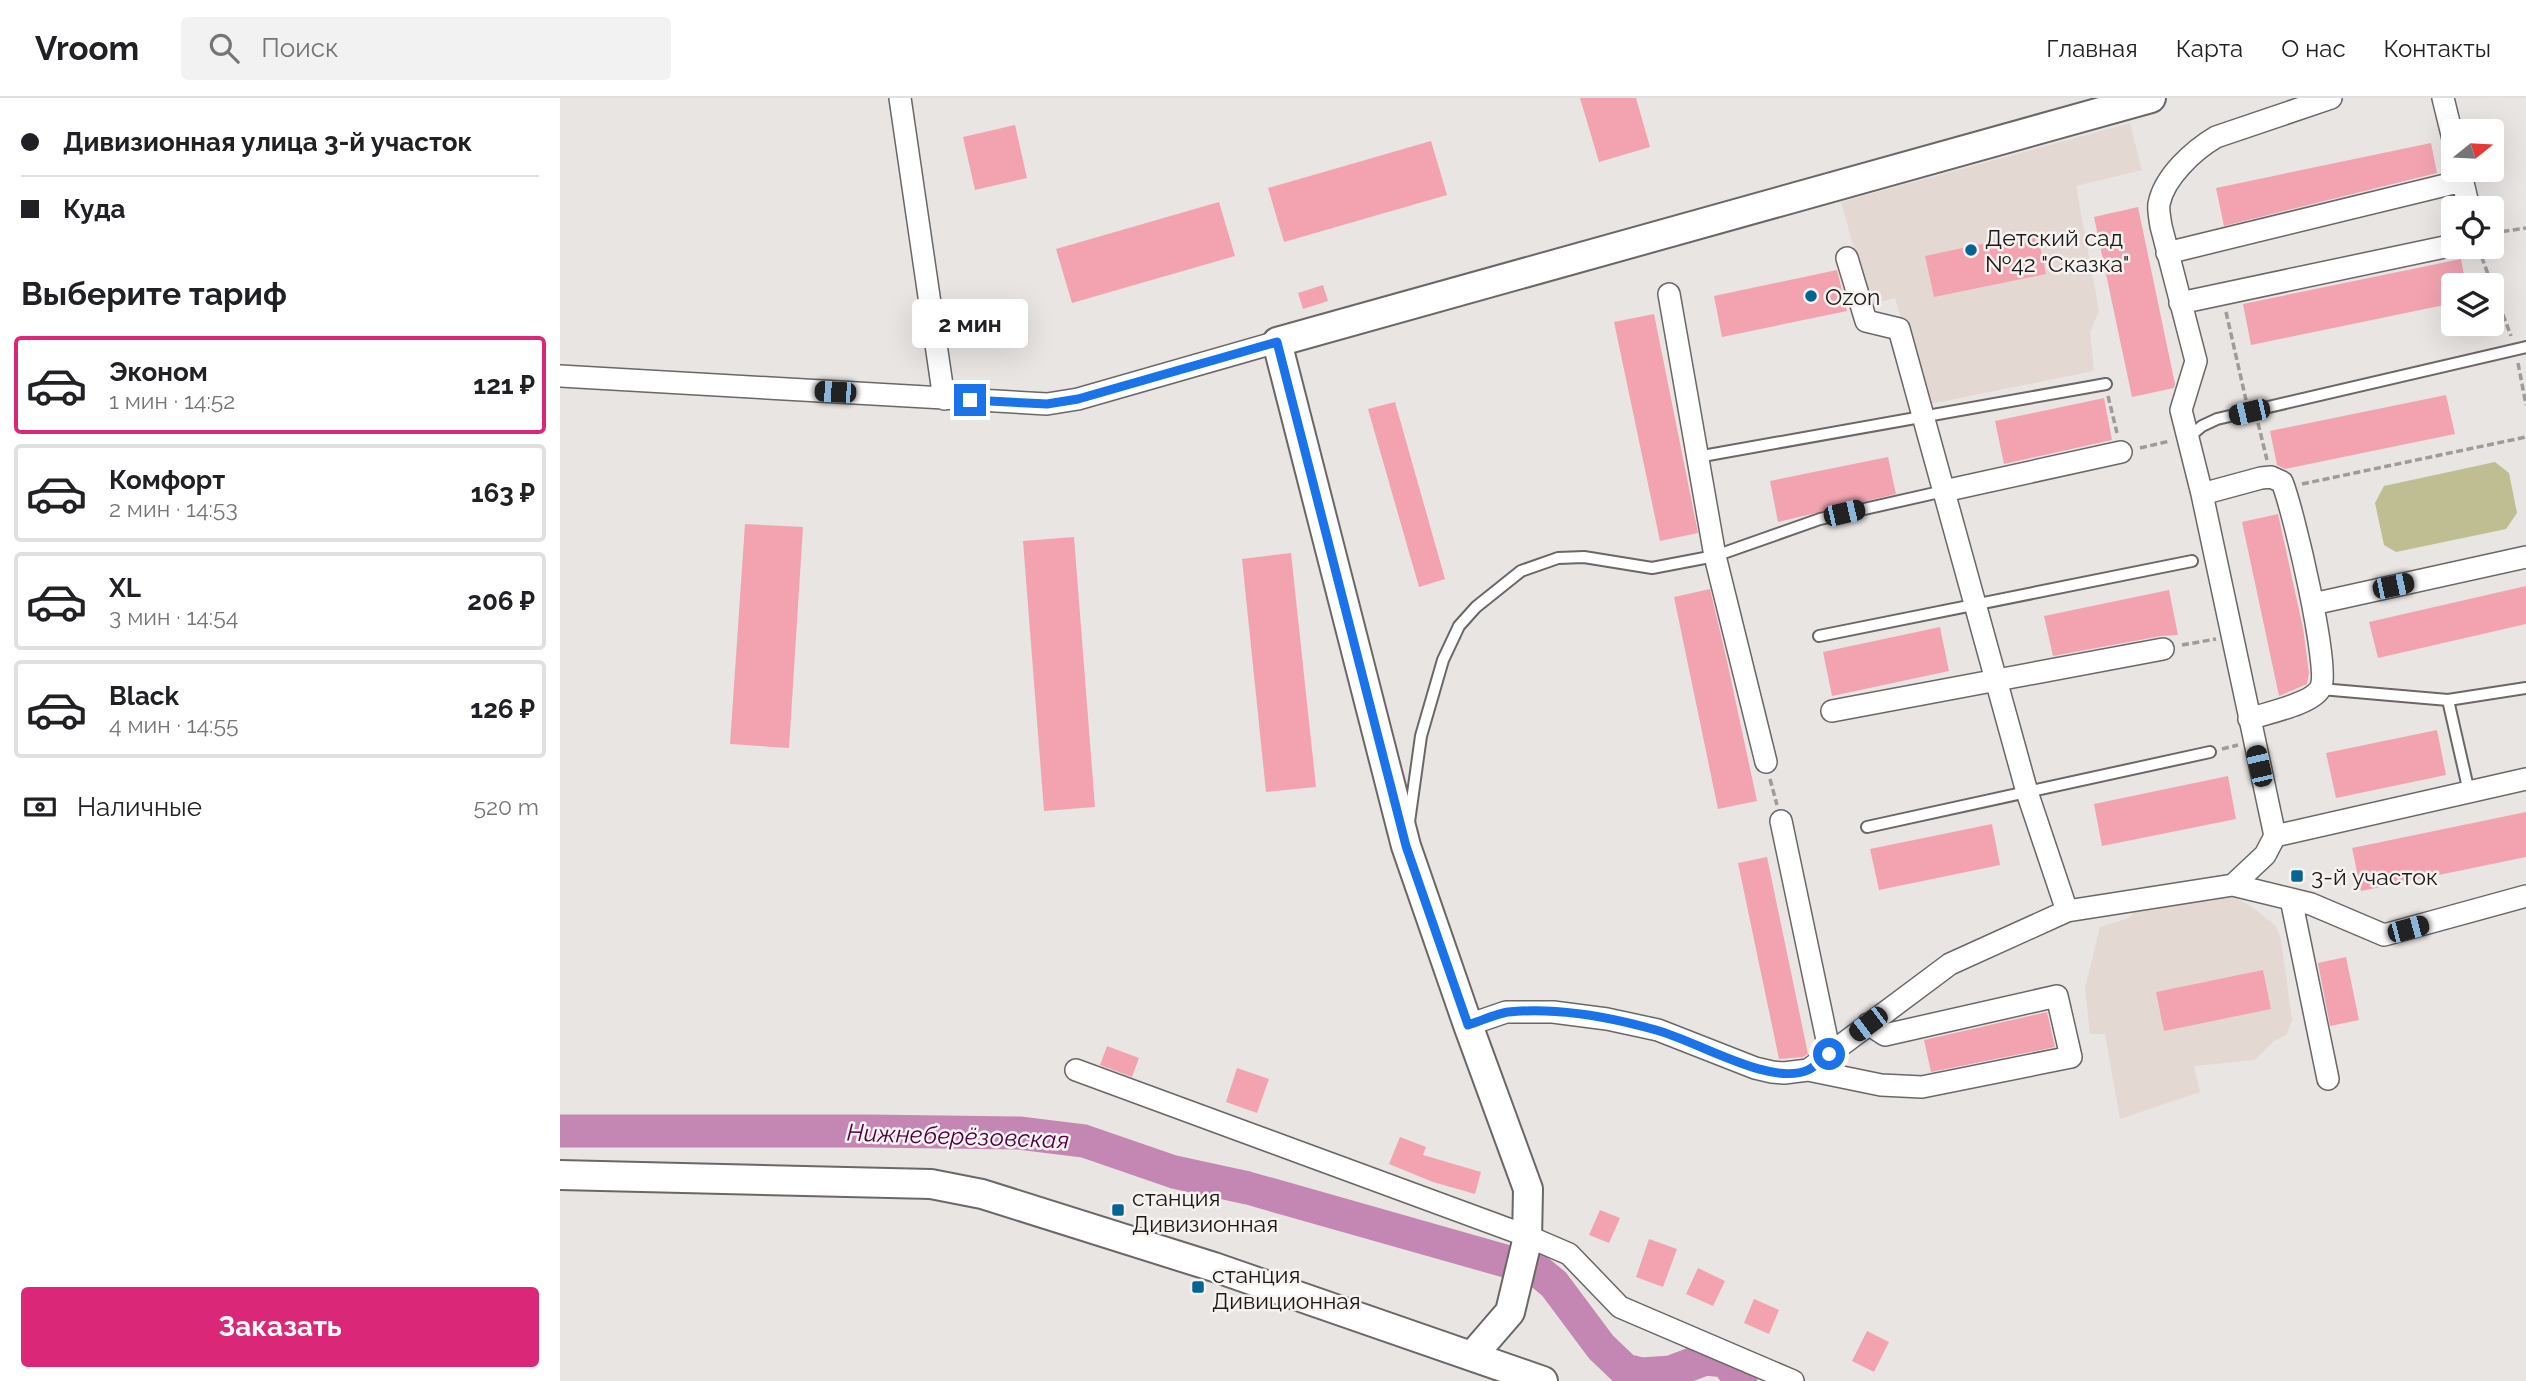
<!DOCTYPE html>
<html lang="ru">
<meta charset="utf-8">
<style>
:root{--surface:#fff;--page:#f2f2f2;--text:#202124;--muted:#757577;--line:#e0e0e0;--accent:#db2777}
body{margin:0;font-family:Raleway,sans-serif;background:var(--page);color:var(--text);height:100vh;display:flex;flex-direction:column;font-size:26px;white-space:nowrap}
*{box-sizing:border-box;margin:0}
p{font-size:23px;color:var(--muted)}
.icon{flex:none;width:38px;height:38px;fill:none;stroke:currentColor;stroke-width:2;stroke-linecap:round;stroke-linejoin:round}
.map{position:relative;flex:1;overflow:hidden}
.panel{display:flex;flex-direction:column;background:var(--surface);width:560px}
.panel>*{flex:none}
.top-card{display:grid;align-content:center;height:154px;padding:0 21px;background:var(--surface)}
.needle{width:46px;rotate:72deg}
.buttons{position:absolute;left:1881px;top:21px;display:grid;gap:14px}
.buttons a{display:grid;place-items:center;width:63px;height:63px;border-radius:7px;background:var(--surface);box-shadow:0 7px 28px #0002;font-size:35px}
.end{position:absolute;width:32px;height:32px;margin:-16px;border:9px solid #1a73e8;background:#fff;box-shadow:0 0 0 4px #fff}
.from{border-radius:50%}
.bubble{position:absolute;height:49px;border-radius:7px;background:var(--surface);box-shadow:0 7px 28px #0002;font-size:23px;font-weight:700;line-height:49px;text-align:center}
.car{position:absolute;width:21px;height:42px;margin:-21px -10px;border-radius:9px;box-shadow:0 0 5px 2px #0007;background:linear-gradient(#222 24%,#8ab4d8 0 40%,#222 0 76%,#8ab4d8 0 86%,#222 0)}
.top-card b{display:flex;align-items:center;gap:24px;height:66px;font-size:26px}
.top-card b+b{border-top:2px solid var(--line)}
.top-card i{width:18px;height:18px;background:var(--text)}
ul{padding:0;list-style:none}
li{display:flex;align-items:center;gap:21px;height:98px;margin:0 14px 10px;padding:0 7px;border:4px solid var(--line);border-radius:7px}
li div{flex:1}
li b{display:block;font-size:26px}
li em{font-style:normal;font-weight:700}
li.current{border-color:var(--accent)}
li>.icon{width:63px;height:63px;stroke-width:1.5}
h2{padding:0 21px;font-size:32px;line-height:84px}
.pay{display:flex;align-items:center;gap:18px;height:77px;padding:0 21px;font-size:26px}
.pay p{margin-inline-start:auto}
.action{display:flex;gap:14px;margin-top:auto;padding:14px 21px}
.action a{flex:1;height:80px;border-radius:7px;background:var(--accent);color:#fff;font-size:28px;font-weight:700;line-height:80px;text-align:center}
header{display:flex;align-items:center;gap:42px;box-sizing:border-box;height:98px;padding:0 35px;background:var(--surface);border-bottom:2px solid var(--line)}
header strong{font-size:33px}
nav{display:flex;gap:38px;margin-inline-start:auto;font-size:24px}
.search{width:490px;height:63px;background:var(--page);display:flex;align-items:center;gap:18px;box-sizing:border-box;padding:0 24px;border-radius:7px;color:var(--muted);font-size:26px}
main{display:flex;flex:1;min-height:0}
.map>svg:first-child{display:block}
</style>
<header>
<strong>Vroom</strong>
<div class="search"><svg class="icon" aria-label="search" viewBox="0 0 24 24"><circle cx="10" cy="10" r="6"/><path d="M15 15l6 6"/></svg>Поиск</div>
<nav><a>Главная</a><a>Карта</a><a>О нас</a><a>Контакты</a></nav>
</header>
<main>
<section class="panel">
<div class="top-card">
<b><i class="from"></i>Дивизионная улица 3-й участок</b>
<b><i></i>Куда</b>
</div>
<h2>Выберите тариф</h2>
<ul>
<li class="current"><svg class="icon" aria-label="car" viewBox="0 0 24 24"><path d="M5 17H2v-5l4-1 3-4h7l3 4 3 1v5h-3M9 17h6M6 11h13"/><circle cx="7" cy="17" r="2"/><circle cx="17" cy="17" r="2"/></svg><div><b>Эконом</b><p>1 мин · 14:52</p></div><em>121 ₽</em></li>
<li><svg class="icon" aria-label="car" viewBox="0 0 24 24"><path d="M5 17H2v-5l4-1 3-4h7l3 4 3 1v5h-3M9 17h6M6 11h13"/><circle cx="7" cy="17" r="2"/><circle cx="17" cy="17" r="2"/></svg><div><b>Комфорт</b><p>2 мин · 14:53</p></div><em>163 ₽</em></li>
<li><svg class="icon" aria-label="car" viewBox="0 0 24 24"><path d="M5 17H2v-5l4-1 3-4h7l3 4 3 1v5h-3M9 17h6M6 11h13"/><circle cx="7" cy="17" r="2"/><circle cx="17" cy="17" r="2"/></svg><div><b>XL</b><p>3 мин · 14:54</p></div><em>206 ₽</em></li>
<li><svg class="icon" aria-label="car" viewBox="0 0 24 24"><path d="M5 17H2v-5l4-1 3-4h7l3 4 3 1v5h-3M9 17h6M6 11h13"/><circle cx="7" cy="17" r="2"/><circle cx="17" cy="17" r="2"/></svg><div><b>Black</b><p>4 мин · 14:55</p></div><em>126 ₽</em></li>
</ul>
<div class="pay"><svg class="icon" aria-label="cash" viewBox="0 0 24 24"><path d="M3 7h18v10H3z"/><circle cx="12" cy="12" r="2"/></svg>Наличные<p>520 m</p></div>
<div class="action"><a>Заказать</a></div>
</section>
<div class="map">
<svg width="1966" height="1283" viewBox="0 0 1966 1283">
<rect width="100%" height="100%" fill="#e8e5e3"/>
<path fill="#e4d8d3" d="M 1570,25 L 1582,72 L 1516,88 L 1539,213 L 1530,234 L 1534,273 L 1370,306 L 1364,298 L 1335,200 L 1310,207 L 1281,104 Z
M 1670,797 L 1691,808 L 1716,828 L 1721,841 L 1732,922 L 1726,937 L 1714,943 L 1695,962 L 1634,968 L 1640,994 L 1560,1021 L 1545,936 L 1530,936 L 1525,890 L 1540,829 L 1569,820 L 1579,807 Z"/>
<path fill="#bfbd92" d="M 1935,364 L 1949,375 L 1957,415 L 1946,431 L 1836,454 L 1824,447 L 1815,405 L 1824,388 Z"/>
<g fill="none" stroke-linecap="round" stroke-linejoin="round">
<path stroke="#c487b4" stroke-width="33" d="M 0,1033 L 308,1033 L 459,1035 L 524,1043 L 614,1074 L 688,1090 L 977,1172 L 994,1186 L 1041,1249 L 1065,1272 L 1082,1276 L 1111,1274 L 1145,1261 L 1166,1263 L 1181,1283"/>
</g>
<path fill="#f3a3b0" d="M 1020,0 L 1076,0 L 1090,49 L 1039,64 Z
M 455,27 L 467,80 L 415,92 L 403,39 Z
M 871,43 L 887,97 L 724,144 L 708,90 Z
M 1871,45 L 1877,75 L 1664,128 L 1656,90 Z
M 659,104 L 675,158 L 512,205 L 496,151 Z
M 1578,109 L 1615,286 L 1614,290 L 1572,299 L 1534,119 Z
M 1477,134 L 1486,176 L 1374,199 L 1365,158 Z
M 1901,161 L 1906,187 L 1894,187 L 1894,205 L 1691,247 L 1683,206 Z
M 1277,172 L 1287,213 L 1162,239 L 1154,198 Z
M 763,187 L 768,203 L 743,211 L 738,195 Z
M 1094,216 L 1138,435 L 1100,443 L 1054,224 Z
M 1886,297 L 1895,336 L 1725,371 L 1717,367 L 1710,333 Z
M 1544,300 L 1552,342 L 1444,366 L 1435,323 Z
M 835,304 L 885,481 L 859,489 L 808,311 Z
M 1328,359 L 1336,396 L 1218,424 L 1210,383 Z
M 1718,416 L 1743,530 L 1749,575 L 1747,586 L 1719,598 L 1682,424 Z
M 185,426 L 243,429 L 229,650 L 170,646 Z
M 514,439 L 535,709 L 484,713 L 463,443 Z
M 731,455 L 756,689 L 706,694 L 682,461 Z
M 1966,488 L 1966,526 L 1818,560 L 1809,524 Z
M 1150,491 L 1167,563 L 1197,703 L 1158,711 L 1114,499 Z
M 1609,492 L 1618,537 L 1601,538 L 1493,558 L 1484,518 Z
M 1380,529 L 1389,573 L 1272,598 L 1263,554 Z
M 1877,632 L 1886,677 L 1776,700 L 1766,655 Z
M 1668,678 L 1676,721 L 1542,748 L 1534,706 Z
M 1966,714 L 1966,759 L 1801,793 L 1792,750 Z
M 1432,726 L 1440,767 L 1319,792 L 1310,751 Z
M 1207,759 L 1248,956 L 1243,959 L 1219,961 L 1178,765 Z
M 1786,859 L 1799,922 L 1770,928 L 1758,865 Z
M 1703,872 L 1711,911 L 1604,933 L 1596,894 Z
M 1487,914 L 1495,949 L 1371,974 L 1364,942 Z
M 547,948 L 579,960 L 572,979 L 540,967 Z
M 677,970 L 709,981 L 697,1015 L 666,1004 Z
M 840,1039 L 866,1049 L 863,1057 L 921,1074 L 915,1096 L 873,1084 L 829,1066 Z
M 1040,1112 L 1060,1120 L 1049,1145 L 1029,1137 Z
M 1089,1141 L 1117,1151 L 1103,1189 L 1076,1179 Z
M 1138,1170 L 1165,1183 L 1153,1208 L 1126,1196 Z
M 1194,1201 L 1219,1212 L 1209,1236 L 1184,1225 Z
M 1307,1233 L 1329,1244 L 1314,1274 L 1292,1263 Z"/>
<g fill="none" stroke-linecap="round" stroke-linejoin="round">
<g stroke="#6a6766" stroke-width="14">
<path id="service" d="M 1629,339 L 1642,328 L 1657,321 L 1966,249
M 1137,359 L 1546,286
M 1259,538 L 1632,463
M 1761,591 L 1888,602 L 1909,694
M 1888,602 L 1966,590
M 849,724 L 861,638 L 883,562 L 899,528 L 916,509 L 961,473 L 998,460 L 1024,459 L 1092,470 L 1155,458 L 1260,421 L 1384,393
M 1307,729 L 1650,654"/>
</g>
<g stroke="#6a6766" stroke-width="24">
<path id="minor" d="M 340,0 L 384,301
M 1883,0 L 1894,45
M 1900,72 L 1909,110
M 1607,155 L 1902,83
M 1287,160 L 1306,223 L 1339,231 L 1467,694 L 1507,813
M 1109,196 L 1155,458 L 1206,664
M 1620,205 L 1894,147
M 0,278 L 487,306 L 518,301 L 717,244
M 1384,393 L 1561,354
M 1642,396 L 1701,380 L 1711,379 L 1722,384 C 1733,410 1770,568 1761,589 C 1754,606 1706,615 1689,621
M 1753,506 L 1966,459
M 1272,613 L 1603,551
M 1221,723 L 1270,956
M 1715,738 L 1966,681
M 1673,787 L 1705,757 L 1715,738 L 1642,396 L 1621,312 L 1636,263 L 1601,128 C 1600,121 1598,112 1599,106 C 1604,79 1634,52 1656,39 L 1771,0
M 1731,801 L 1768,981
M 908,927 L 946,914 L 993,914 L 1047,921 L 1098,932 L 1195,970 L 1212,974 L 1224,975 L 1248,972 L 1390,866 L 1507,813 L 1673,787 L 1751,806 L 1824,837 L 1966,798
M 516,972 L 967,1138 L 1009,1156 L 1060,1209 L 1233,1283
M 1248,972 L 1321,987 L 1362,989 L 1511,959 L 1497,898 L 1325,937 L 1308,926"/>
</g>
<g stroke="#6a6766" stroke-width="32">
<path id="tertiary" d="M 0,1077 L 371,1086 L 422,1096 L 654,1169 L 983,1283
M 912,1258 L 950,1214 L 967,1143 L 968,1091 L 908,927 L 846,748 L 717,244 L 1591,0"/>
</g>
<path stroke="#9e9b9a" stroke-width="3.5" stroke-dasharray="7 3.5" stroke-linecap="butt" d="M 1932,135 L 1966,130
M 1918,149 L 1932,187
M 1932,187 L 1951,238
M 1666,214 L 1686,302
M 1958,265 L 1966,307
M 1548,298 L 1557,335
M 1698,325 L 1707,362
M 1580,350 L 1610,343
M 1742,386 L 1966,339
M 1622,547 L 1656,541
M 1662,651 L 1678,647
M 1210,681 L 1217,707"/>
<use href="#service" stroke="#fff" stroke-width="10"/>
<use href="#minor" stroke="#fff" stroke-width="21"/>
<use href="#tertiary" stroke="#fff" stroke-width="28"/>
</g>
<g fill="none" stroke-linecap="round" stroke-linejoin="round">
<path stroke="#1a73e8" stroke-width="9" d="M 410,302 L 487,306 L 518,301 L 717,244 L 846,748 L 908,927 C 921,923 935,916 948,914 C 997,909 1050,919 1096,932 C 1135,942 1210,989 1248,972 C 1256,968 1263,961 1269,956"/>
</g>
<g fill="#066494" stroke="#f6f2f0" stroke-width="2.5">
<circle cx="1411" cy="152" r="7"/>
<circle cx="1251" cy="198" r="7"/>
<rect x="1730" y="771" width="14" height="14" rx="3.5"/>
<rect x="551" y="1105" width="14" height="14" rx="3.5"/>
<rect x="631" y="1182" width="14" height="14" rx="3.5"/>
</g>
<g text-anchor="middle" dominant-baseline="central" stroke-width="5" stroke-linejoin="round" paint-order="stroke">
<g font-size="23" fill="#1b1a19" stroke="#f6f2f0" text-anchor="start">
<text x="1425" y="139">Детский сад<tspan x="1425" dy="26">№42 "Сказка"</tspan></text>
<text x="1265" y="198">Ozon</text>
<text x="1751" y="778">3-й участок</text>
<text x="572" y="1099">станция<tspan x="572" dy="26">Дивизионная</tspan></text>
<text x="652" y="1176">станция<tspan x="652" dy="26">Дивиционная</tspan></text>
</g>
<g font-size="24" font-style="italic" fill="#4d0141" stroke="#f6f2f0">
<text transform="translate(398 1038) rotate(2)">Нижнеберёзовская</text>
</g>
</g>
</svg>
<div class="buttons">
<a><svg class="needle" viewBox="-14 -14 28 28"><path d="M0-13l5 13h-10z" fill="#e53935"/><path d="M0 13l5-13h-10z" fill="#757577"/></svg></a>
<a><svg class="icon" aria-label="locate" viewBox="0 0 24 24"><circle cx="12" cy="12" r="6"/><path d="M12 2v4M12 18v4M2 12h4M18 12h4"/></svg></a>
<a><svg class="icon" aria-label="layers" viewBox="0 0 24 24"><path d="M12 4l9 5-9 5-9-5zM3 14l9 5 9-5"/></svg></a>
</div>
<i class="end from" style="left:1269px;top:956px"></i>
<i class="end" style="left:410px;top:302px"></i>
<div class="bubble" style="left:352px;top:201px;width:116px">2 мин</div>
<i class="car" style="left:275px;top:294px;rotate:273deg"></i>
<i class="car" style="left:1689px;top:314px;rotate:257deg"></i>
<i class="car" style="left:1284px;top:415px;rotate:77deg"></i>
<i class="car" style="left:1833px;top:488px;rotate:78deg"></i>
<i class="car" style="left:1699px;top:668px;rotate:347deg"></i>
<i class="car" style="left:1848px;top:831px;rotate:75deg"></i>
<i class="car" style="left:1308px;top:926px;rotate:233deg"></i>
</div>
</main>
